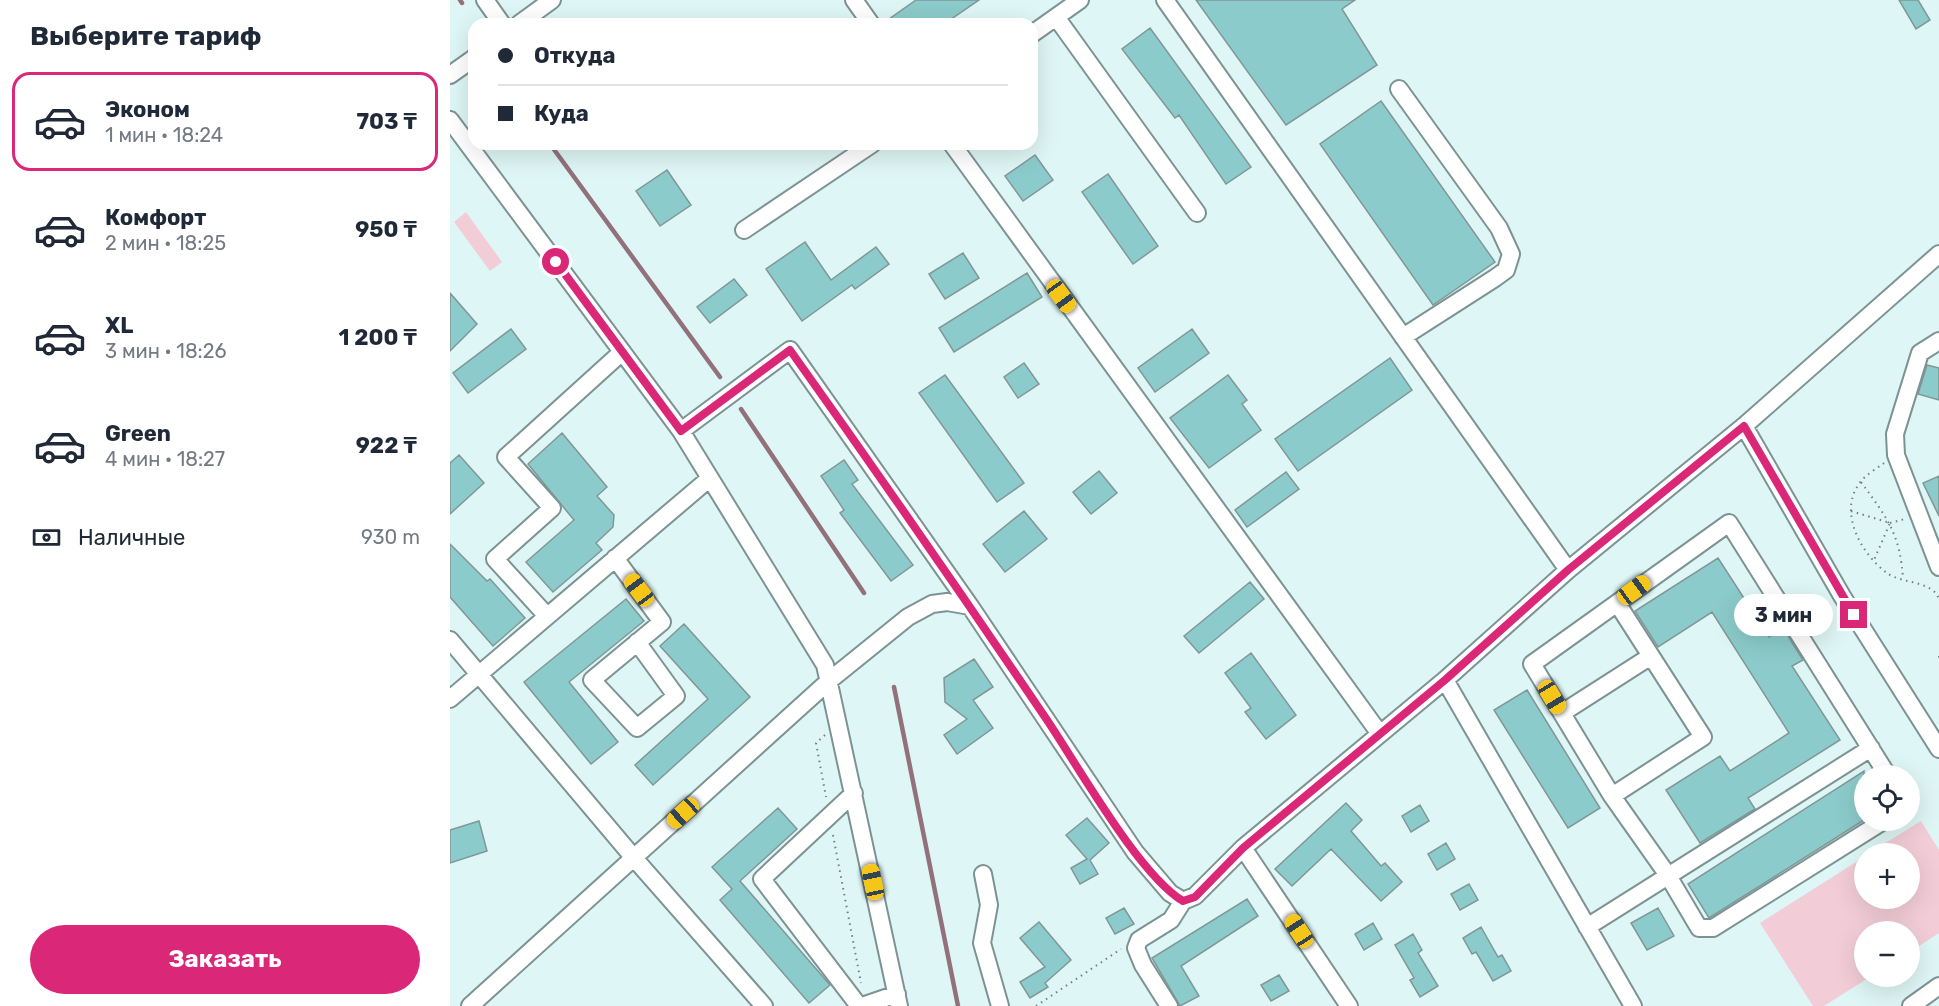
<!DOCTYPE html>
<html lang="ru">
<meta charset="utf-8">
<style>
:root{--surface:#fff;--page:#f2f2f3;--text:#1f2937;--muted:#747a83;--line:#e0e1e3;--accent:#db2777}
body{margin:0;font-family:Rubik,sans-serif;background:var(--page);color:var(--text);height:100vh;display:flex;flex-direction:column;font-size:22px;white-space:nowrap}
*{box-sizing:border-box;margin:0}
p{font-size:20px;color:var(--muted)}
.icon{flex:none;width:33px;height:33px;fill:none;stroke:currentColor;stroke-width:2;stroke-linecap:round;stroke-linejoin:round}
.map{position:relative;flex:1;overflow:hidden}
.side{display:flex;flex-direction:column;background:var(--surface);width:450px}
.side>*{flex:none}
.banner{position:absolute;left:18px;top:18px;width:570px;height:132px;border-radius:18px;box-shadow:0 6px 24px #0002;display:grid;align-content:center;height:132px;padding:0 30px;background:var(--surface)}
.buttons{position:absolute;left:1404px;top:765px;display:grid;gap:12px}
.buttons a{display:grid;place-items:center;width:66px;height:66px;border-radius:50%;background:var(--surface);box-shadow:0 6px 24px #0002;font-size:30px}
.end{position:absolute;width:27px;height:27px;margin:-14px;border:8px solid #db2777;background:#fff;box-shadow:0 0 0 3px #fff}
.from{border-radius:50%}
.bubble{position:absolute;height:42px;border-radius:21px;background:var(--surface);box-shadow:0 6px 24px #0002;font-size:20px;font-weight:700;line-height:42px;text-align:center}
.car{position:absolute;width:18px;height:36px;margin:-18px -9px;border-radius:8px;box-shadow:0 0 4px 2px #0007;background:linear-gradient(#f5c518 24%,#345 0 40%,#f5c518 0 76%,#345 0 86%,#f5c518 0)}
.banner b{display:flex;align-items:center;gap:21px;height:57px;font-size:22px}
.banner b+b{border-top:2px solid var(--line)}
.banner i{width:15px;height:15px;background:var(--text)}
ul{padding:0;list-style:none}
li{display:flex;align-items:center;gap:18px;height:99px;margin:0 12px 9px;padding:0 18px;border:3px solid transparent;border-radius:18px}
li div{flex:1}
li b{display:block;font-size:22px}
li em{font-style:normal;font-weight:700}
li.on{border-color:var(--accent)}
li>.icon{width:54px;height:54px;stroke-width:1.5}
h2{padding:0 30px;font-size:27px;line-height:72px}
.pay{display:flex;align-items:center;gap:15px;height:66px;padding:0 30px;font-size:22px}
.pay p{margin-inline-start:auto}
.button{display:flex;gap:12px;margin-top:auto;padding:12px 30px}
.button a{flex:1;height:69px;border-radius:36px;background:var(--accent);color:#fff;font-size:24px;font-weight:700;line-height:69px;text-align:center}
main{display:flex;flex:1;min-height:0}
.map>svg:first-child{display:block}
</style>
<main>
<section class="side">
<h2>Выберите тариф</h2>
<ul>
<li class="on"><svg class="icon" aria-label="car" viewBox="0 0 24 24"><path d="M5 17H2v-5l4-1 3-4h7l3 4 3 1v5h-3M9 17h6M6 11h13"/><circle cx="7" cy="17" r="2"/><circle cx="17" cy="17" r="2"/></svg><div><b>Эконом</b><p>1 мин · 18:24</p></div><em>703 ₸</em></li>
<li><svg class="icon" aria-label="car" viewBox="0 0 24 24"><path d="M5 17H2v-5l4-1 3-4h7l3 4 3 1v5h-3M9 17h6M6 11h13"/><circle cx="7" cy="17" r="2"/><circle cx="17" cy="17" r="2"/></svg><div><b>Комфорт</b><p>2 мин · 18:25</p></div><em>950 ₸</em></li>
<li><svg class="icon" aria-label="car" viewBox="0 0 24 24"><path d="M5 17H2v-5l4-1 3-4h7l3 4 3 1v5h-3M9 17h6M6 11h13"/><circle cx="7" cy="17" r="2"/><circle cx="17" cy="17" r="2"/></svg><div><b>XL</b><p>3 мин · 18:26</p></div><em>1 200 ₸</em></li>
<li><svg class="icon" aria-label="car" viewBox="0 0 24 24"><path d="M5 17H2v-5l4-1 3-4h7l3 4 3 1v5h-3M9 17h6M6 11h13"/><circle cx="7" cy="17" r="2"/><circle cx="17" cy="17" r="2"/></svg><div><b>Green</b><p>4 мин · 18:27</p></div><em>922 ₸</em></li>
</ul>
<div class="pay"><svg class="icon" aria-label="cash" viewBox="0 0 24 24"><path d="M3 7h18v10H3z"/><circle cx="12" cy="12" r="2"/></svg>Наличные<p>930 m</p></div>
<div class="button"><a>Заказать</a></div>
</section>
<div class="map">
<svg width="1489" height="1006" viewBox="0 0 1489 1006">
<rect width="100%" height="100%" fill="#def6f5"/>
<path fill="#f2cdd7" d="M 16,212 L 52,262 L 40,271 L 4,222 Z
M 1471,821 L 1489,850 L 1489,933 L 1460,952 L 1460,932 L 1414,932 L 1414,976 L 1420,977 L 1374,1006 L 1363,1006 L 1310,923 L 1414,857 L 1414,898 L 1460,898 L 1460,854 L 1419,853 Z"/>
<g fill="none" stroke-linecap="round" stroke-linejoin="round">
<path stroke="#92717b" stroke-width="4.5" d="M 10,0 L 12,3
M 100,144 L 270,377
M 291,409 L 414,593
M 444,687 L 508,1006"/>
</g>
<path fill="#8ccbcb" stroke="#819796" stroke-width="1.5" d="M 466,0 L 529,0 L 494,24 L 432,24 Z
M 746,0 L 905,0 L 892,9 L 927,65 L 836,125 Z
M 1449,0 L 1468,0 L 1480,20 L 1466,29 Z
M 700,28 L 801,167 L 776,184 L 729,115 L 725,118 L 672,49 Z
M 931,101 L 1045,262 L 983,305 L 870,144 Z
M 585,155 L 603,180 L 573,201 L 555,176 Z
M 217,170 L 241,205 L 210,226 L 186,191 Z
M 658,174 L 708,246 L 683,264 L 632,192 Z
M 355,242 L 381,280 L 426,247 L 439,264 L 405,289 L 402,285 L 352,321 L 316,269 Z
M 513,253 L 529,278 L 495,299 L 479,274 Z
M 577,273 L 592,297 L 504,352 L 489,328 Z
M 284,279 L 297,295 L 260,323 L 247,307 Z
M 0,293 L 27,324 L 0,351 Z
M 61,329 L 76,349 L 18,393 L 3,373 Z
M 742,329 L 759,353 L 705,392 L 688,368 Z
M 940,358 L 962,390 L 848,471 L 825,439 Z
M 574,363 L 589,384 L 568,398 L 554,377 Z
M 1477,365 L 1489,368 L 1489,400 L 1468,394 Z
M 495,375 L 574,483 L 547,502 L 469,393 Z
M 778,375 L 797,400 L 792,404 L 811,430 L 759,468 L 720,418 Z
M 112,433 L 157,487 L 147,496 L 164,515 L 163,527 L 146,543 L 152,550 L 103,592 L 76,562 L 124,520 L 78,464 Z
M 9,455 L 34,483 L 0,514 L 0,463 Z
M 394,460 L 408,480 L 402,484 L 463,565 L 441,581 L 390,513 L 394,510 L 371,476 Z
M 649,471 L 667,493 L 641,514 L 623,492 Z
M 836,472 L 849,489 L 797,527 L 785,510 Z
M 1489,476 L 1489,516 L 1473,483 Z
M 574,511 L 597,539 L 555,572 L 533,544 Z
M 0,544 L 37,581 L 40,579 L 75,618 L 43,646 L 0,597 Z
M 1268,558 L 1319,637 L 1333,628 L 1353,660 L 1342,666 L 1390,740 L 1298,798 L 1305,809 L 1250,843 L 1216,790 L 1270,756 L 1280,771 L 1339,733 L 1262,612 L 1208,647 L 1185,611 Z
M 800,582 L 814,599 L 749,653 L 734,636 Z
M 176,599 L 194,621 L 119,682 L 168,742 L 141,764 L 74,682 Z
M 234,624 L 300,697 L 203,785 L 185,765 L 258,699 L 210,646 Z
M 801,653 L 846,715 L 816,739 L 795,712 L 801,708 L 775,673 Z
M 524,659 L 543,687 L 523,700 L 543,728 L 507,754 L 494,735 L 517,719 L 495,702 L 494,678 Z
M 1077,690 L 1150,808 L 1118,828 L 1044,710 Z
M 1414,771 L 1414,820 L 1259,918 L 1238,884 Z
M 896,803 L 912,820 L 901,831 L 931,866 L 935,863 L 952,882 L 931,901 L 881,849 L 842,886 L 825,869 Z
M 970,805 L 979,821 L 961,832 L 952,816 Z
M 328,808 L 347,829 L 290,881 L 380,985 L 359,1003 L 270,900 L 282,889 L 262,867 Z
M 637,818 L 659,843 L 640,860 L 648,874 L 630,884 L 621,868 L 637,859 L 616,835 Z
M 29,821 L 37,851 L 0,863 L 0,830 Z
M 996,843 L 1005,859 L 987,870 L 978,854 Z
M 1019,884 L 1028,900 L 1010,910 L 1001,894 Z
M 797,899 L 808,916 L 731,966 L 749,996 L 730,1006 L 702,958 Z
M 674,908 L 684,924 L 665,934 L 656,918 Z
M 1208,908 L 1224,936 L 1197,950 L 1181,923 Z
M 589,922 L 621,960 L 595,983 L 598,987 L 580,998 L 570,982 L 595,967 L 570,938 Z
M 923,923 L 932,939 L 914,950 L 905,934 Z
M 1031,927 L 1048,957 L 1052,955 L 1061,971 L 1043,981 L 1026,952 L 1022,954 L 1013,938 Z
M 963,934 L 972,950 L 968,953 L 988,986 L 970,997 L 960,980 L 964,978 L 945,945 Z
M 829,975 L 839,991 L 821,1001 L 811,985 Z"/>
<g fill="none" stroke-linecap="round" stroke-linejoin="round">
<g stroke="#7d9393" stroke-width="20">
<path id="minor" d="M 35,0 L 52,24
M 404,0 L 421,24
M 630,0 L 606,17 L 747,213
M 715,0 L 1118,570
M 69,24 L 102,0
M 582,34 L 606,17
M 0,75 L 24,58
M 949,89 L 1049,228 L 1061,254 L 1056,270 L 1045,278 L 953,337
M 0,120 L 231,431 L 375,665 L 449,1006
M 502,144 L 930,734
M 294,230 L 422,144
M 1489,341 L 1470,353 L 1445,434 L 1446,455 L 1489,567
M 1294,426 L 1392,596 L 1489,749
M 231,431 L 340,350 L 520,606
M 165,558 L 212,622 L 142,680 L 187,728 L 226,696 L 187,642
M 97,616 L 45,559 L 102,508 L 56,457 L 172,352
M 0,640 L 184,858 L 314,1006
M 995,680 L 1183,1006
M 0,699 L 260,478
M 1112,713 L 1201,656
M 404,793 L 312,879 L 409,1006
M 1162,796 L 1253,737 L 1167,603
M 1435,820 L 1263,928 L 1249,928 L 1217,874 L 1162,796 L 1082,664 L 1279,523 L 1438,776
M 793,848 L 899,1006
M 533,874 L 539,905 L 532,943 L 550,1006
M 1137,927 L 1421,748
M 20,1006 L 380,680 L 458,617 L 482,604 L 497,602 L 520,606 L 685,852 L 720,893 L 733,901 L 745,896 L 793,848 L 995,680 L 1118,570 L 1294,426 L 1489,254
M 412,1006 L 447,994
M 719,1006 L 693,965 L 686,948 L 689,940 L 721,920 L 733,901
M 1461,1006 L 1489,986"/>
</g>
<path stroke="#708080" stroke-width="2" stroke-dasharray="1.5 4.5" stroke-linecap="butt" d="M 1434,463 C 1426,469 1415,475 1409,484 C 1388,513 1412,555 1437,573 C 1451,584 1482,580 1489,599
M 1411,482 C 1437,518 1450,533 1453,579
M 1401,511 L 1440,523 L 1424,560
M 1440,523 L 1455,519
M 1489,656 L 1489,661
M 375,735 L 366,743 L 376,797
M 383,835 L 411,983
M 586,1006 L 671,949"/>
<use href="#minor" stroke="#fff" stroke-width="16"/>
</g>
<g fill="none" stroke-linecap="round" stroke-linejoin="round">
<path stroke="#db2777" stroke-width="8" d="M 106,262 L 231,431 L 340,350 C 427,472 513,596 597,720 C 628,766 689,875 733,901 L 745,897 L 793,848 L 995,680 L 1118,570 L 1294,426 L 1404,615"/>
</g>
</svg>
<div class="buttons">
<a><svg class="icon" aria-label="locate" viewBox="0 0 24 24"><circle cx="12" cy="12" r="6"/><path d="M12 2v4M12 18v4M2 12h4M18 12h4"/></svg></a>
<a>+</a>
<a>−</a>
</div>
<i class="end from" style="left:106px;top:262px"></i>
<i class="end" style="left:1404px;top:615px"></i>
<div class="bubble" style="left:1284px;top:594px;width:99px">3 мин</div>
<i class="car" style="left:611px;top:296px;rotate:144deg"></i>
<i class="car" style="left:189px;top:590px;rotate:323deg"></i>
<i class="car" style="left:1184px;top:590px;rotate:54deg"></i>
<i class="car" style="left:1102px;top:697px;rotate:149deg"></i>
<i class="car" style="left:233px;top:813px;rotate:228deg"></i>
<i class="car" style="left:423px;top:882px;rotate:348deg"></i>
<i class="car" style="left:849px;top:931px;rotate:327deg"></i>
<div class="banner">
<b><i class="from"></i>Откуда</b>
<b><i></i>Куда</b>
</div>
</div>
</main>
